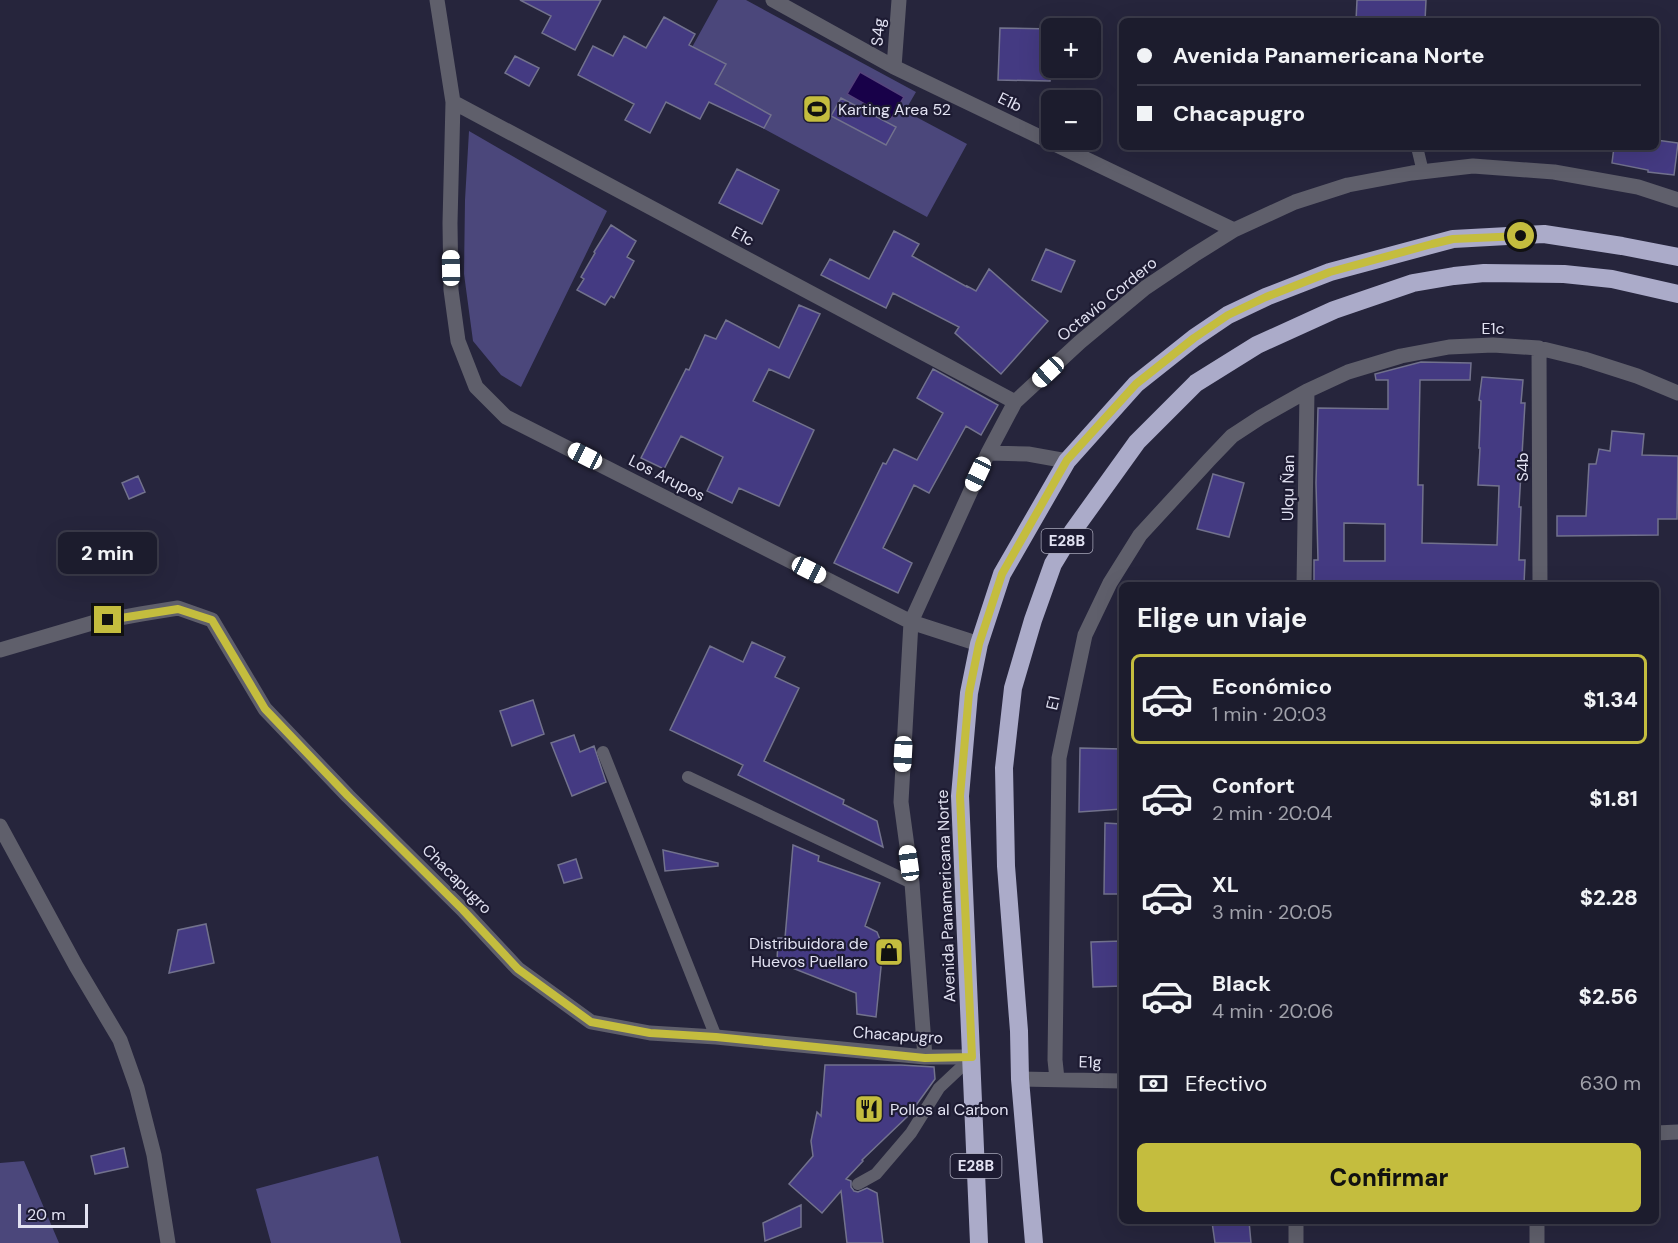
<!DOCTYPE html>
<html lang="es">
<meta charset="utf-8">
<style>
:root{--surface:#1c1c2d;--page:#292939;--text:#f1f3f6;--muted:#a0a1aa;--line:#3a3a49;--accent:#c4bd3e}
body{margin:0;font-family:"DM Sans",sans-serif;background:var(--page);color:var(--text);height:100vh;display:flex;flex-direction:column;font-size:22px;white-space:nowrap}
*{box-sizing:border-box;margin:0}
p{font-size:20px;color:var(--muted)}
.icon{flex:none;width:33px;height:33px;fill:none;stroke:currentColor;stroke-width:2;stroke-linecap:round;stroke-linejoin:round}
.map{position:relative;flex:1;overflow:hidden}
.panel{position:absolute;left:1119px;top:582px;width:540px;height:642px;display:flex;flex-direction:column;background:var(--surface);border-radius:9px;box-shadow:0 6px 24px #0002,0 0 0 2px var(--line)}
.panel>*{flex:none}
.banner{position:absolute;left:1119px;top:18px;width:540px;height:132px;border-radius:9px;box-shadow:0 6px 24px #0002,0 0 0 2px var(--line);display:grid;align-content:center;height:132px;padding:0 18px;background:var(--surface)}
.fabs{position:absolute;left:1041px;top:18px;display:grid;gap:12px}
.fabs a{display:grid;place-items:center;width:60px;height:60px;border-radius:9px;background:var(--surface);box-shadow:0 6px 24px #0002,0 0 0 2px var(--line);font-size:30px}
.scale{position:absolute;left:18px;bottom:15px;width:70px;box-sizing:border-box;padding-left:6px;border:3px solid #e2e2f2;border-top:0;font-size:16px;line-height:21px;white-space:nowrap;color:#e2e2f2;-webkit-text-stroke:4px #1d1b32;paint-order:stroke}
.end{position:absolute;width:27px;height:27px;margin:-14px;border:8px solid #c4bd3e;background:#111;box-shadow:0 0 0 3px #111}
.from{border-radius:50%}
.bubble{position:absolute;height:42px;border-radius:9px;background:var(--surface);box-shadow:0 6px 24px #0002,0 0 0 2px var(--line);font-size:20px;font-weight:800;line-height:42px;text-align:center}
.car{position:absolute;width:18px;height:36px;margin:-18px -9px;border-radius:8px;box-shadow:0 0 4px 2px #0007;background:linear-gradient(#fff 24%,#345 0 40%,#fff 0 76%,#345 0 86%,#fff 0)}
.banner b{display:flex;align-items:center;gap:21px;height:57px;font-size:22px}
.banner b+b{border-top:2px solid var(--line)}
.banner i{width:15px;height:15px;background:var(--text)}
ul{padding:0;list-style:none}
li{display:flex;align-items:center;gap:18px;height:90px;margin:0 12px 9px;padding:0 6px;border:3px solid transparent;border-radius:9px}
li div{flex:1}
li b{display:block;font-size:22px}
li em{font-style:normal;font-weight:800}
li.on{border-color:var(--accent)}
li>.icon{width:54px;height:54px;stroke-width:1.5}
h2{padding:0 18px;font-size:27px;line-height:72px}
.pay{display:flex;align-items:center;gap:15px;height:66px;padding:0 18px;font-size:22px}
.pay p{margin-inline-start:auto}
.action{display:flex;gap:12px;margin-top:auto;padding:12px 18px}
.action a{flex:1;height:69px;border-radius:9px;background:var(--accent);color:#111;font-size:24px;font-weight:800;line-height:69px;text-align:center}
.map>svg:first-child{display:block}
</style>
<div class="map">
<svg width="1678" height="1243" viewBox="0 0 1678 1243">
<rect width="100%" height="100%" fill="#26253c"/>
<path fill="#4b477b" d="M 718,0 L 746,0 L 916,92 L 905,111 L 967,144 L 927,217 L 674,80 Z
M 469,131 L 607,211 L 521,387 L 501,375 L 473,341 L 464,274 L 465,200 Z
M 378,1156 L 401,1243 L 271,1243 L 256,1189 Z
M 24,1161 L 59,1243 L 0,1243 L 0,1163 Z"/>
<path fill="#180149" stroke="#55447c" stroke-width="1.5" d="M 860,72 L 904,97 L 891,119 L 847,94 Z"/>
<path fill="#443a82" stroke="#72728d" stroke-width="1.5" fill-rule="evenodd" d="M 520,0 L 601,0 L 575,50 L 542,33 L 551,16 Z
M 1357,0 L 1426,0 L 1425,21 L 1356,21 Z
M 664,17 L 695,34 L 689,45 L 726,64 L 715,84 L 771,115 L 764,128 L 709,102 L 700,119 L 666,102 L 650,133 L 625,120 L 634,104 L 578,75 L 593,46 L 613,56 L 624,36 L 646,48 Z
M 1000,28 L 1052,29 L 1050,81 L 998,80 Z
M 515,56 L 539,68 L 529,86 L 505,73 Z
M 841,98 L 896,127 L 886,145 L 831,116 Z
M 1656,140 L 1678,143 L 1674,175 L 1648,172 L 1648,170 L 1612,163 L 1614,147 L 1656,147 Z
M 737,169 L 779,190 L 762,224 L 719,203 Z
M 611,225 L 636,241 L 627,257 L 634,261 L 614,298 L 611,296 L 605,305 L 577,290 L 584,279 L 581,277 L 595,253 L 594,252 Z
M 894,231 L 919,244 L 912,256 L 967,287 L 967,286 L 976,291 L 989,269 L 1048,321 L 1001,374 L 955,333 L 959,327 L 893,293 L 886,308 L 821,275 L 830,259 L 869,279 Z
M 1046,249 L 1075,261 L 1061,292 L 1032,280 Z
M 799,305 L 820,314 L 789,378 L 769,369 L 753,401 L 814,430 L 779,506 L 739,488 L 732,503 L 707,491 L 723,457 L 681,436 L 664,469 L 641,458 L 686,369 L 689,370 L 705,335 L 716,339 L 726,320 L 779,348 Z
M 1421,362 L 1471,363 L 1470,380 L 1420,380 L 1418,485 L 1423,485 L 1422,543 L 1497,545 L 1499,486 L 1478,485 L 1480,448 L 1479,448 L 1481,401 L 1479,400 L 1482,377 L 1523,380 L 1521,403 L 1525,403 L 1519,507 L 1521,507 L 1519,560 L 1525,560 L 1524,585 L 1314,585 L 1314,560 L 1318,560 L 1316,483 L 1318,408 L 1388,409 L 1388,380 L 1376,380 L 1375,374 ZM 1344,523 L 1385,524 L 1385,561 L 1344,561 Z
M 933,369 L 998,405 L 981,435 L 966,426 L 929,493 L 914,485 L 883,548 L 912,563 L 898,593 L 834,563 L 883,463 L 886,464 L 894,449 L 917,460 L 943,413 L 917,398 Z
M 1612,431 L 1644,434 L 1642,455 L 1678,456 L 1677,519 L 1658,519 L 1658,535 L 1557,536 L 1557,516 L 1586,516 L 1589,464 L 1596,464 L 1599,449 L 1610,451 Z
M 1213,474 L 1244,483 L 1229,537 L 1197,529 Z
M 138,476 L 145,492 L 129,499 L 122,483 Z
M 752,642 L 785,657 L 775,677 L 799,688 L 764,761 L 844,800 L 843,804 L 877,821 L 883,847 L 738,775 L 743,765 L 670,730 L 710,646 L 743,662 Z
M 533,700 L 544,734 L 512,746 L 500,711 Z
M 574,735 L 580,752 L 594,746 L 606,782 L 572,796 L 551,743 Z
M 1080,748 L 1122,749 L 1122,809 L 1079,812 Z
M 1105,823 L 1122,824 L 1122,894 L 1104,894 Z
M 793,845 L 819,856 L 818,861 L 880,883 L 865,926 L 877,932 L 883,947 L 876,1017 L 857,1014 L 856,993 L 777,962 L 778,938 L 785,938 Z
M 663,850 L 718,863 L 718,866 L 665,871 Z
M 576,859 L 582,878 L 564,883 L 558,865 Z
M 206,924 L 214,963 L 169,973 L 178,930 Z
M 1122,941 L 1122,986 L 1093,987 L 1091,942 Z
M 825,1065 L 901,1065 L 934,1067 L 935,1079 L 909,1115 L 862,1160 L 863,1161 L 846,1179 L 851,1181 L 851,1187 L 854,1191 L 858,1192 L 867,1188 L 877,1193 L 883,1243 L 847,1243 L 841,1191 L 822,1213 L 789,1184 L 813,1156 L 811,1141 L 817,1112 L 821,1116 Z
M 124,1148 L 128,1167 L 95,1174 L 91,1156 Z
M 801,1205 L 801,1227 L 765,1241 L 763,1223 Z
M 1223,1221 L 1249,1221 L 1251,1243 L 1215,1243 L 1212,1222 Z"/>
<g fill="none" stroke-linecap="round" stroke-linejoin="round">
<path stroke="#5f5f6b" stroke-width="12" d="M 1417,147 L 1423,172
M 603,752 L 716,1037
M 688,777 L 912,883
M 858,1184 L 876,1174 L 911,1133 L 939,1088 L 972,1057"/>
<path stroke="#5f5f6b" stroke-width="15" d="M 437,0 L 453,102 L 450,223 L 451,290 L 458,341 L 476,387 L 506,417 L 911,622 L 979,644
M 773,0 L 894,67 L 1234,230
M 894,67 L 899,0
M 453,102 L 1015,402
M 1539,348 L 1540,585
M 988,453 L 1028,454 L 1067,461
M 1304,585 L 1307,391
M 0,650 L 92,623 L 141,614 L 178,608 L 212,620 L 265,709 L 348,796 L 463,910 L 518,969 L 591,1022 L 650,1033 L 716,1037 L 925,1057 L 972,1057
M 0,826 L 76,966 L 120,1040 L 137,1088 L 154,1155 L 168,1243
M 925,1057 L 912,883 L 901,802 L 911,622 L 988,453 L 1015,402 L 1080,342 L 1145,288 L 1194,255 L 1234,230 L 1295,202 L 1348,185 L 1412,173 L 1473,166 L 1554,172 L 1638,187 L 1678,200
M 1020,1079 L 1122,1081
M 1057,1079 L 1055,1060 L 1059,758 L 1085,635 L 1110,583 L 1140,535 L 1209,460 L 1232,436 L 1261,417 L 1307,391 L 1348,372 L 1401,356 L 1449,347 L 1493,345 L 1539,348 L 1584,359 L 1637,376 L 1678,393
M 1656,1133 L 1678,1132
M 1296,1243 L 1296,1221
M 1537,1243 L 1537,1221"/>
<path stroke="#ababc9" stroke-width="18" d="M 979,1243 L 960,796 L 969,693 L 979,644 L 1002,574 L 1067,461 L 1136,384 L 1194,338 L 1228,315 L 1266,297 L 1330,272 L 1453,239 L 1544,234 L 1622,246 L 1678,257
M 1034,1243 L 1020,1079 L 1019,1031 L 1006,866 L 1004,768 L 1013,688 L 1033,620 L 1053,564 L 1073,531 L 1137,442 L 1196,383 L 1257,345 L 1334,310 L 1413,283 L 1454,276 L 1484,273 L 1564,274 L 1612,279 L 1678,294"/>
</g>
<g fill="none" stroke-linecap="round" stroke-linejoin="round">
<path stroke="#c4bd3e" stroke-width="8" d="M 108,620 L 178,609 L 212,620 L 265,709 L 348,796 L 463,910 L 518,969 L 591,1022 L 650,1033 L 716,1037 L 925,1058 L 972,1057 L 960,796 L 969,693 L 979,644 L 1002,574 L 1067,460 L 1136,384 L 1194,338 L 1228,315 L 1266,297 L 1330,272 L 1432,244 L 1453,239 L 1521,236"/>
</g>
<defs>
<g id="stadium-square" transform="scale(1.5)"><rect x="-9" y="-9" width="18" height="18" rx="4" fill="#c4bd3e" stroke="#1d1b32"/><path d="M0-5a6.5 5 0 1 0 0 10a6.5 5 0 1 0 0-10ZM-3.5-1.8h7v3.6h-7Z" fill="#111"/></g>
<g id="shop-square" transform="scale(1.5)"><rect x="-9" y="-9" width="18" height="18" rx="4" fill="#c4bd3e" stroke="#1d1b32"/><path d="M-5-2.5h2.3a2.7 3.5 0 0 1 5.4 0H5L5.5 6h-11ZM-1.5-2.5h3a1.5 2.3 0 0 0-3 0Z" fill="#111"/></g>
<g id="restaurant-square" transform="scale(1.5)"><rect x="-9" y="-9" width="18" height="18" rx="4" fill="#c4bd3e" stroke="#1d1b32"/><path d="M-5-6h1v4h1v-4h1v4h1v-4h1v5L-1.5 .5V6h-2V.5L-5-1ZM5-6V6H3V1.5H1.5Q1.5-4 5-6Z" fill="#111"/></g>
</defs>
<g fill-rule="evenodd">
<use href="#stadium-square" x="817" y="109"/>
<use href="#shop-square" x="889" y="952"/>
<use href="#restaurant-square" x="869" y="1109"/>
</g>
<g text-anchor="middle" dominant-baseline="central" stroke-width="4.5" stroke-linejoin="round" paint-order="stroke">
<g fill="#1d1b32" stroke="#a7a6b8" stroke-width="1.5">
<rect x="1041.5" y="529" width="51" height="24" rx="4.5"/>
<rect x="950.5" y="1154" width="51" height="24" rx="4.5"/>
</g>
<g font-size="15" font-weight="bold" fill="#e2e2f2">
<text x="1067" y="541">E28B</text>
<text x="976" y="1166">E28B</text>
</g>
<g font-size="16" fill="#e2e2f2" stroke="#1d1b32">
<text transform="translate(878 32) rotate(-85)">S4g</text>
<text transform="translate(1010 102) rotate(26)">E1b</text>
<text transform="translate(743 236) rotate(28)">E1c</text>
<text transform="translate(1107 299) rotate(-39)">Octavio Cordero</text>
<text x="1493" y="328">E1c</text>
<text transform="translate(1522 467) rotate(-90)">S4b</text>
<text transform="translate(667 478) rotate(27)">Los Arupos</text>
<text transform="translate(1288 488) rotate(-89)">Ulqu Ñan</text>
<text transform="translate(1053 703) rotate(-77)">E1</text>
<text transform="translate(457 879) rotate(45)">Chacapugro</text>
<text transform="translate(946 896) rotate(-92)">Avenida Panamericana Norte</text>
<text transform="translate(898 1035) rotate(4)">Chacapugro</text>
<text transform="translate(1090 1062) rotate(1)">E1g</text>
</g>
<g font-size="16" fill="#e2e2f2" stroke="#1d1b32" text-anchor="start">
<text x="838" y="109">Karting Area 52</text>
<text x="868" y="943" text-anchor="end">Distribuidora de<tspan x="868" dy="18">Huevos Puellaro</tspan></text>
<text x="890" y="1109">Pollos al Carbon</text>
</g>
</g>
</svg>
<div class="fabs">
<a>+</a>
<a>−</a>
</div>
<div class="scale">20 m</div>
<i class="end from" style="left:1521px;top:236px"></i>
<i class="end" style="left:108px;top:620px"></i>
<div class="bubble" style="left:58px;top:532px;width:99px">2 min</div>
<i class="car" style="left:451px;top:268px;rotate:359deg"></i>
<i class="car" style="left:1048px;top:372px;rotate:227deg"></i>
<i class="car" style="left:585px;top:456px;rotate:297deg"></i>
<i class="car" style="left:978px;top:474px;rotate:205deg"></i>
<i class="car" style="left:809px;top:570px;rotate:117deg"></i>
<i class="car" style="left:903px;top:754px;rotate:183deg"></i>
<i class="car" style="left:909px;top:863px;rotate:352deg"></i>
<div class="banner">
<b><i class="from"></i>Avenida Panamericana Norte</b>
<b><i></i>Chacapugro</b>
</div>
<section class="panel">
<h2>Elige un viaje</h2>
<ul>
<li class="on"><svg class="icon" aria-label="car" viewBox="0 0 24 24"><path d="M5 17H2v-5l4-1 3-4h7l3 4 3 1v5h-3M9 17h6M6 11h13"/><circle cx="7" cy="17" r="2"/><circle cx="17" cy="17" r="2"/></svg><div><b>Económico</b><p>1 min · 20:03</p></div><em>$1.34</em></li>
<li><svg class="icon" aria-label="car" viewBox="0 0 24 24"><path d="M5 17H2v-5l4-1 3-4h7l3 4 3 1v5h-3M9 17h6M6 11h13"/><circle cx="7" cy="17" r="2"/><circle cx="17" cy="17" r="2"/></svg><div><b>Confort</b><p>2 min · 20:04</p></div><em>$1.81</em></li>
<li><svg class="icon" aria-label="car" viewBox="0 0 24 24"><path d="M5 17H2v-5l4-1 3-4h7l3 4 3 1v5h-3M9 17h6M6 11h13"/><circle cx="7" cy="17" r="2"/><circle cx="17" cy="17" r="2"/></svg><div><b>XL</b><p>3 min · 20:05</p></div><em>$2.28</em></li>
<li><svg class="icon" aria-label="car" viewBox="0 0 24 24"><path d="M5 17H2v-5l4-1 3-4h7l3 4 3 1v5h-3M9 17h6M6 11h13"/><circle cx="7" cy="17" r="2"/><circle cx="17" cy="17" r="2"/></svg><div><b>Black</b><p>4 min · 20:06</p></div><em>$2.56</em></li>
</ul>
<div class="pay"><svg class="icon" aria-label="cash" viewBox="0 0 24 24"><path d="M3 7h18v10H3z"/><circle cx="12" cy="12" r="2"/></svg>Efectivo<p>630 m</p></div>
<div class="action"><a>Confirmar</a></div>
</section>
</div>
